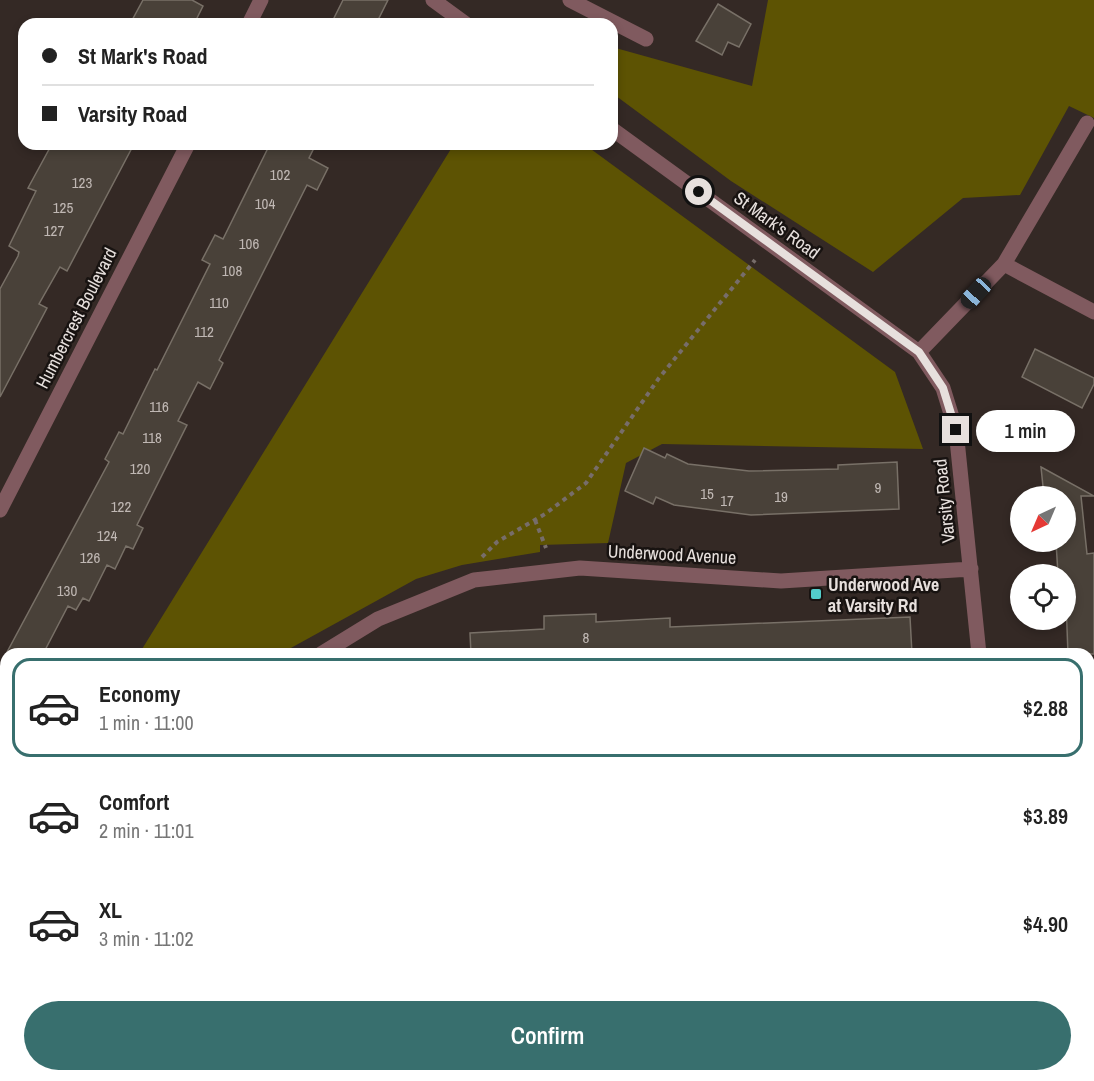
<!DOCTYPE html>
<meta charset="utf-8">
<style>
:root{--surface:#fff;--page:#f6f6f6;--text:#222;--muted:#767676;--line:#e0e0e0;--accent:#386f6e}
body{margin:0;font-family:"Archivo Narrow",sans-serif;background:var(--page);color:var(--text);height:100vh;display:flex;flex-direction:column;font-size:22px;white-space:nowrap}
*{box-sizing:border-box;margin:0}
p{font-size:20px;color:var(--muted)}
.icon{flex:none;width:33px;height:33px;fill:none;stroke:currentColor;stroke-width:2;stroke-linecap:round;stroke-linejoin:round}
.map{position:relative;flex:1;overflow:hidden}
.side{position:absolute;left:0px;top:648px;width:1095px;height:434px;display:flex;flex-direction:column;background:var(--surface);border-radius:18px 18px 0 0;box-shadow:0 3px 9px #0003}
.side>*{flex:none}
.top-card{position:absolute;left:18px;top:18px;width:600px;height:132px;border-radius:18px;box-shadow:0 3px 9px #0003;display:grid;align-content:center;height:132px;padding:0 24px;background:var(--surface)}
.needle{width:39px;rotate:224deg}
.fabs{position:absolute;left:1010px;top:486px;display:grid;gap:12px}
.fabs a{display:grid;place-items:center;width:66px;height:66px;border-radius:50%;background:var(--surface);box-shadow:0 3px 9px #0003;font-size:30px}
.end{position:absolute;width:27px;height:27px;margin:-14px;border:8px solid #e7e0dd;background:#111;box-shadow:0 0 0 3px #111}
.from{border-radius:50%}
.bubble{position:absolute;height:42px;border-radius:21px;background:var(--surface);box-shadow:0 3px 9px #0003;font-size:20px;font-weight:600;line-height:42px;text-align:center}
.car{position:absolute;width:18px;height:36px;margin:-18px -9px;border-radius:8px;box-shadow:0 0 4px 2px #0007;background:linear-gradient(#222 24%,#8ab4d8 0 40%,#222 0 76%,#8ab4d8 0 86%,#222 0)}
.top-card b{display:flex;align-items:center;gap:21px;height:57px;font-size:22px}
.top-card b+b{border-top:2px solid var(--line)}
.top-card i{width:15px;height:15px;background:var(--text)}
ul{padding:10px 0 0;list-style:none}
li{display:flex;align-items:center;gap:18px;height:99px;margin:0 12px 9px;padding:0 12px;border:3px solid transparent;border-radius:18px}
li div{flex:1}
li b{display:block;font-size:22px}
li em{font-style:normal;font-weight:600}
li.active{border-color:var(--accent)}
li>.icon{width:54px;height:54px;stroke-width:1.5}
.button{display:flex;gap:12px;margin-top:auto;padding:12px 24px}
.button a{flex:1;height:69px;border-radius:36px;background:var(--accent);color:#fff;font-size:24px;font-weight:600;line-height:69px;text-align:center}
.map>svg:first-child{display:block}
</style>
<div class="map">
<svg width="1094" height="1081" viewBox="0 0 1094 1081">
<rect width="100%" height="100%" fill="#342925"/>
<path fill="#5d5303" d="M 768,0 L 1094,0 L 1094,118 L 1069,106 L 1020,195 L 963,198 L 873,272 L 731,181 L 612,93 L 612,47 L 752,86 Z
M 454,144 L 584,144 L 895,372 L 923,449 L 662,444 L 626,463 L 608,543 L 540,545 L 540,552 L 462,565 L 416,579 L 280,654 L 139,654 Z
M 6,869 L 6,1076 L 24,1076 L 19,1081 L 0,1081 L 0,878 Z"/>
<path fill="#494139" stroke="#787067" stroke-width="1.5" d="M 143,0 L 192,0 L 203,6 L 194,24 L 130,24 Z
M 343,0 L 388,0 L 376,24 L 331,24 Z
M 718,4 L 751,24 L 739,47 L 728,42 L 722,55 L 696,41 Z
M 52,144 L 134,144 L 67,271 L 60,267 L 39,304 L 47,308 L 0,397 L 0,289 L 18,256 L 19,252 L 9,246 L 36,191 L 28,188 Z
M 270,144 L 316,144 L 309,158 L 328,168 L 317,190 L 307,185 L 219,360 L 223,363 L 210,389 L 198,382 L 178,421 L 187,425 L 137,525 L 143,528 L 133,549 L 126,546 L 115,569 L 107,565 L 89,601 L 83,598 L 76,610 L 68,606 L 43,654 L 6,654 L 109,462 L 105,459 L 119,432 L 123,434 L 155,369 L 157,370 L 210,264 L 202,260 L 215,235 L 223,239 Z
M 1035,349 L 1094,378 L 1094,384 L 1082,408 L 1022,377 Z
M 644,448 L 665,458 L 667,454 L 688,464 L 749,471 L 838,469 L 838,465 L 897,462 L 899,509 L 751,515 L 674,505 L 656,497 L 653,504 L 625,491 Z
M 1041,467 L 1094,496 L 1081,496 L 1087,554 L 1094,553 L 1094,654 L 1068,654 L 1065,574 L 1058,574 L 1056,542 L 1065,542 L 1065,496 L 1044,496 Z
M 596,614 L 596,622 L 670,618 L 670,627 L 910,617 L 912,654 L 619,654 L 619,652 L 471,654 L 470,633 L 544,629 L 544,616 Z"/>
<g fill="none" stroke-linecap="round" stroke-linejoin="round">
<path stroke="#776d6a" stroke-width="4" stroke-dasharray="4.5 4.5" stroke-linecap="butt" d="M 535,520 L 546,548
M 482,557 L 497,542 L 545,514 L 586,483 L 659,378 L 755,260"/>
<path stroke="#805a5f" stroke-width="15" d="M 433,0 L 466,24
M 570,0 L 646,39
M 249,24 L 261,0
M 612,129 L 919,352 L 943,388 L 956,430 L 979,654
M 1004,264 L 1087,123
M 919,352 L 1004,264 L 1094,312
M 0,510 L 188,144
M 321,654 L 378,619 L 474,580 L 580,568 L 781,581 L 971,569
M 679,1076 L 680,1081
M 1019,1076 L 1019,1081
M 59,1081 L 64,1076
M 436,1081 L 436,1076"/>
</g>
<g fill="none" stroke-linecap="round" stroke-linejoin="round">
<path stroke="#e7e0dd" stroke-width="8" d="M 699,192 L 919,352 L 943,388 L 956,430"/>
</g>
<rect fill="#53cdca" stroke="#181311" stroke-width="2" x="810" y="588" width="12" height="12" rx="3"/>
<g text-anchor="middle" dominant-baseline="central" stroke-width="5" stroke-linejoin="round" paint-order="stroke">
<g font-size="15" fill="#c0b8b4">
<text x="280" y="174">102</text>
<text x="82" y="182">123</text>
<text x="265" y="203">104</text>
<text x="63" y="207">125</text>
<text x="54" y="230">127</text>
<text x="249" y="243">106</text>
<text x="232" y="270">108</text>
<text x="219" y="302">110</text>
<text x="204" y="331">112</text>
<text x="159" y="406">116</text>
<text x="152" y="437">118</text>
<text x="140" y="468">120</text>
<text x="878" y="487">9</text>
<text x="707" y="493">15</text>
<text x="781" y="496">19</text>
<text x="727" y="500">17</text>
<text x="121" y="506">122</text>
<text x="107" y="535">124</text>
<text x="90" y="557">126</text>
<text x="67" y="590">130</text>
<text x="586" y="637">8</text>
</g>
<g font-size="18" fill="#e7e0dd" stroke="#181311">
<text transform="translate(777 225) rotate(36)">St Mark's Road</text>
<text transform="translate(76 318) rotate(-63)">Humbercrest Boulevard</text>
<text transform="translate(944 501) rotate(-96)">Varsity Road</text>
<text transform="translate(672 554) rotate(3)">Underwood Avenue</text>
</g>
<g font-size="18" font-weight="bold" fill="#e7e0dd" stroke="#181311" text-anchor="start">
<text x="828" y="584">Underwood Ave<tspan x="828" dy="21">at Varsity Rd</tspan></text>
</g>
</g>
</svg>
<div class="fabs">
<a><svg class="needle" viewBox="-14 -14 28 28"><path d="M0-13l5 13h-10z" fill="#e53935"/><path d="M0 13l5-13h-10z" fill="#767676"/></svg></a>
<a><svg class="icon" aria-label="locate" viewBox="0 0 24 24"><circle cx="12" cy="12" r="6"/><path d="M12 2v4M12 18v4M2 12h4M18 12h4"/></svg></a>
</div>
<i class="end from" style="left:699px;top:192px"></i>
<i class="end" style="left:956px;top:430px"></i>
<div class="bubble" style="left:976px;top:410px;width:99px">1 min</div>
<i class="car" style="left:976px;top:293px;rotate:223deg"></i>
<div class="top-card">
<b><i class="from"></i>St Mark's Road</b>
<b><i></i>Varsity Road</b>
</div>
<section class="side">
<ul>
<li class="active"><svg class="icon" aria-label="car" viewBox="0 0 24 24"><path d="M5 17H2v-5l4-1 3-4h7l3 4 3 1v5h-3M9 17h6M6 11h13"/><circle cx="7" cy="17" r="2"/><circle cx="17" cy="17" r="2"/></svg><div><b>Economy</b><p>1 min · 11:00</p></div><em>$2.88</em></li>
<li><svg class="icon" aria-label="car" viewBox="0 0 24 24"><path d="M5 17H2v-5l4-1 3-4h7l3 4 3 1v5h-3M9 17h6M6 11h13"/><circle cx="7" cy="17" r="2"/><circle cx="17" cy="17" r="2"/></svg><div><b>Comfort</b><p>2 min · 11:01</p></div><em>$3.89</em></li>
<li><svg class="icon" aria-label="car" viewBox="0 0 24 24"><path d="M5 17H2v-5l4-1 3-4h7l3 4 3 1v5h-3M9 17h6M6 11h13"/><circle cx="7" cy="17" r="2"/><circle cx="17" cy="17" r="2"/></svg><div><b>XL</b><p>3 min · 11:02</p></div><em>$4.90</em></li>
</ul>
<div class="button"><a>Confirm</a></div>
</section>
</div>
